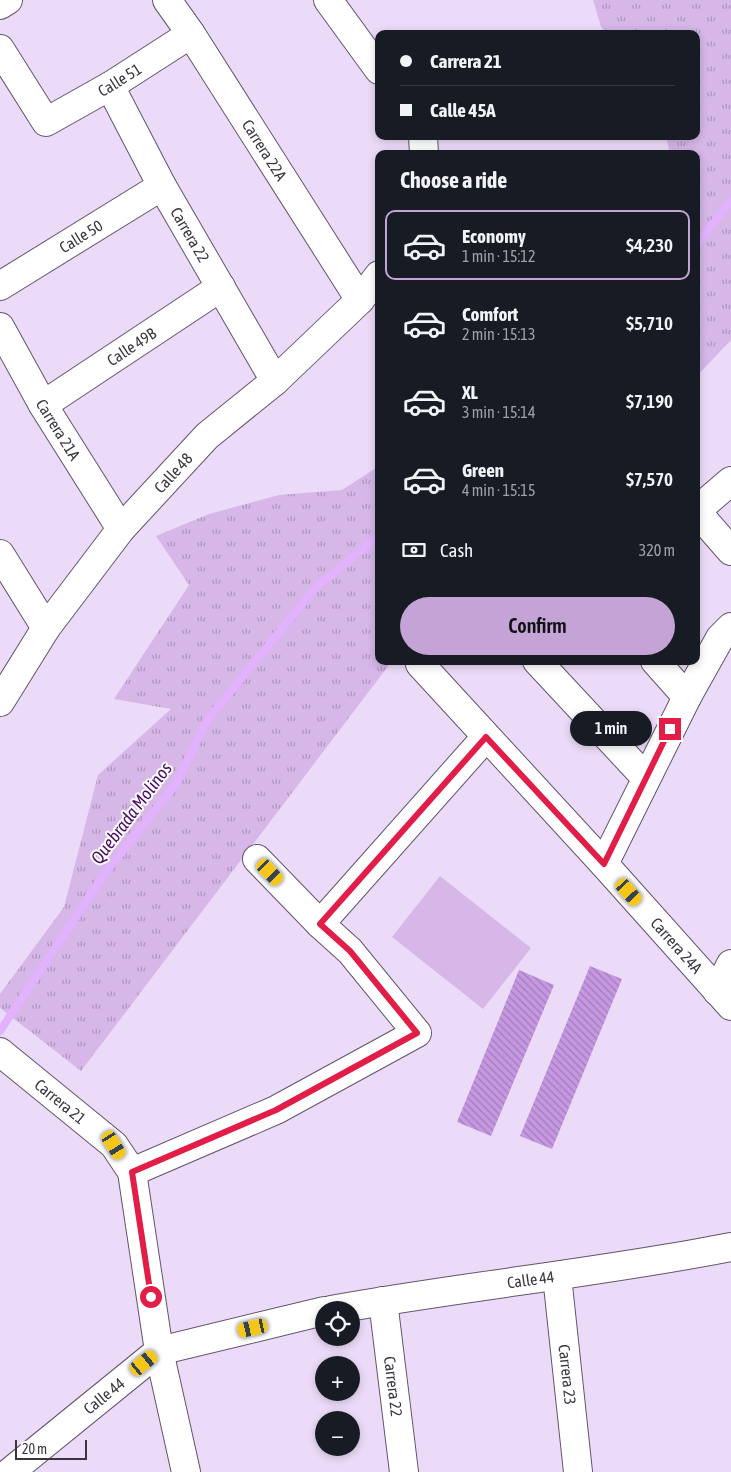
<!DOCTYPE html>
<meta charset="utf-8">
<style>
:root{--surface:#171b24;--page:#20242c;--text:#f1f3f6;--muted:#9ea1a6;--line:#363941;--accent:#c4a3d7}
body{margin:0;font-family:"Asap Condensed",sans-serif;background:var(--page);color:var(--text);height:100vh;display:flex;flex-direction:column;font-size:19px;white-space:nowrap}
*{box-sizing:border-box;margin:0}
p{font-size:16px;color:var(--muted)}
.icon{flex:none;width:28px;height:28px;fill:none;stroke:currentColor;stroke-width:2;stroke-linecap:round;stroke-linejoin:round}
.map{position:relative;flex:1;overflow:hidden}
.drawer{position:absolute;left:375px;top:150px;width:325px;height:515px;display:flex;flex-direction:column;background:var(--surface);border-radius:10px;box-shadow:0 2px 8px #0003}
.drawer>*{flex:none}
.hud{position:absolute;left:375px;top:30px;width:325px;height:110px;border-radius:10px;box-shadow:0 2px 8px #0003;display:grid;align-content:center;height:110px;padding:0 25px;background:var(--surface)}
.buttons{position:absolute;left:315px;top:1301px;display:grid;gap:10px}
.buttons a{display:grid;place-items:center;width:45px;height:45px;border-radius:50%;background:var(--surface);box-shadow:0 2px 8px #0003;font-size:25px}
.scale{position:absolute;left:15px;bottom:12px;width:72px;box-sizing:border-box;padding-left:5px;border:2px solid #3b343f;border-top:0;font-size:14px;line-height:18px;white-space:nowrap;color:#3b343f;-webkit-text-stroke:4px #fff;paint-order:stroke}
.end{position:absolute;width:22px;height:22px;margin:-11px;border:6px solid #e11d48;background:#fff;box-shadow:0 0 0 2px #fff}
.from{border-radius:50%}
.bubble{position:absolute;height:35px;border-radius:18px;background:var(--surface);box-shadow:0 2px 8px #0003;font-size:16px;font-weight:600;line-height:35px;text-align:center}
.car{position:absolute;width:15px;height:30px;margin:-15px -8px;border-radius:6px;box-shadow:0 0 4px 1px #0007;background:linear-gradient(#f5c518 24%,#345 0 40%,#f5c518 0 76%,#345 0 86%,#f5c518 0)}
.hud b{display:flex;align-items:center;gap:18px;height:48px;font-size:19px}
.hud b+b{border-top:1px solid var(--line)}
.hud i{width:12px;height:12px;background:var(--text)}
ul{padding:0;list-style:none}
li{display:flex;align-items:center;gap:15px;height:70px;margin:0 10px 8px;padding:0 15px;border:2px solid transparent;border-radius:10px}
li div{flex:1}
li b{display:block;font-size:19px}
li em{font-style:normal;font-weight:600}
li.on{border-color:var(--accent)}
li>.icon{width:45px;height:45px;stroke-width:1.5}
h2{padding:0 25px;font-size:22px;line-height:60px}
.pay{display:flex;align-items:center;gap:12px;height:55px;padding:0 25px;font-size:19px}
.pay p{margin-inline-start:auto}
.action{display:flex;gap:10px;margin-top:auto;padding:10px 25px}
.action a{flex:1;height:58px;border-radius:30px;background:var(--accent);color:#111;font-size:20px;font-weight:600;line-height:58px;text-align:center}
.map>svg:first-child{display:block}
</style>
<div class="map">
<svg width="731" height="1472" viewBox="0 0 731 1472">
<defs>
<pattern id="grass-tufts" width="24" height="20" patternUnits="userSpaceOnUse" patternTransform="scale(1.25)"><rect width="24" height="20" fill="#d6b7e8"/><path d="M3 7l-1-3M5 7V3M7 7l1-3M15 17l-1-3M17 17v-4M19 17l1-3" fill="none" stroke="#af96bd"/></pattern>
<pattern id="building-back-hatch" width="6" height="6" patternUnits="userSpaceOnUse" patternTransform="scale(1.25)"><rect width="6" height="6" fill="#c698e2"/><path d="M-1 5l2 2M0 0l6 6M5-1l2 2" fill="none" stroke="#a27db9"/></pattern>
</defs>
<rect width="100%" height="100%" fill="#ecdbf8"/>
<path fill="url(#grass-tufts)" d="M 593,0 L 731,0 L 731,340 L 696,377 L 696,154 L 661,154 L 669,150 L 666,136 L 696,136 L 696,34 L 607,34 L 601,27 Z
M 379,466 L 379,661 L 392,661 L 81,1071 L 0,1008 L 0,994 L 64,907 L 98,775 L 171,709 L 114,699 L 189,585 L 156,536 L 209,514 L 279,495 L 342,490 Z"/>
<path fill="#d6b7e8" d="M 440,876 L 531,948 L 483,1009 L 392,937 Z"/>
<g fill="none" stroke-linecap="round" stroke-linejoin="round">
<path stroke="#e2b2fe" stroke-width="8" d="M 696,245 L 731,201
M 0,1031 L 105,873 L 175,785 L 208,719 L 317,586 L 379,536"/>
</g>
<path fill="url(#building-back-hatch)" d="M 590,966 L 622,979 L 552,1149 L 520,1136 Z
M 519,970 L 554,985 L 491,1136 L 457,1122 Z"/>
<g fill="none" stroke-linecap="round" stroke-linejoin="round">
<g stroke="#63546c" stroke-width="30">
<g id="minor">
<path id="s1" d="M 167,0 L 191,34 L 360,300"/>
<path d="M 328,0 L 379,70"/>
<path d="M 0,5 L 8,0"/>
<path id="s2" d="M 0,49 L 46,122 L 110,86 L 191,34"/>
<path id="s3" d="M 110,86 L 162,186 L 275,381"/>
<path d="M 423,136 L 424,154"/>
<path id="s4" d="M 0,286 L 162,186"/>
<path id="s5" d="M 0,327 L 43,405 L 121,529"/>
<path id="s6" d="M 43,405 L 221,287"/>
<path d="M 696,511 L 731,551"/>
<path d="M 696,511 L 731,481"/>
<path d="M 0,554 L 46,628"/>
<path id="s7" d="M 423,661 L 420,664 L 604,864 L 731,1006"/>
<path d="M 537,661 L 646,778"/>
<path d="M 655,661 L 687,697"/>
<path id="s8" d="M 0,702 L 46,628 L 121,529 L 207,436 L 275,381 L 360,300 L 379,275"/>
<path d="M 604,864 L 687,697 L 720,638 L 731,627"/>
<path d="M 320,924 L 486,737"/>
<path d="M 717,991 L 731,964"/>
<path id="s9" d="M 0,1052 L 114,1145 L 132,1172 L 159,1351 L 186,1472"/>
<path d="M 132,1172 L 276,1110 L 417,1033 L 350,951 L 320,924 L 257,859"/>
<path id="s10" d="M 557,1276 L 578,1472"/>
<path id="s11" d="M 383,1301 L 404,1472"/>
<path id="s12" d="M 331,1310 C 464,1286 599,1273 731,1247"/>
<path id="s13" d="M 10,1472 L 159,1351 L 324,1311"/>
</g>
</g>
<use href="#minor" stroke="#fff" stroke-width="28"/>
</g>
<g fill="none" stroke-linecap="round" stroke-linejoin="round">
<path stroke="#e11d48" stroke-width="6" d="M 151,1297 L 132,1172 L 276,1110 L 417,1033 L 350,951 L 320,924 L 486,737 L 604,864 L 670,729"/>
</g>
<g text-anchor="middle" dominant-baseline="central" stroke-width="4" stroke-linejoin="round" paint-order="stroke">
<g font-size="16" fill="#3b343f" stroke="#fff">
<text stroke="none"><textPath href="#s2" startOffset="171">Calle 51</textPath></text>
<text stroke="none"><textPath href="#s1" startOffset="179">Carrera 22A</textPath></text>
<text stroke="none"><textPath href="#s3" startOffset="169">Carrera 22</textPath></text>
<text stroke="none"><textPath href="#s4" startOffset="95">Calle 50</textPath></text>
<text stroke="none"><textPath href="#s6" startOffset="106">Calle 49B</textPath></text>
<text stroke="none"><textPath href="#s5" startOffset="118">Carrera 21A</textPath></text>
<text stroke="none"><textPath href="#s8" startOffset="288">Calle 48</textPath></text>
<text stroke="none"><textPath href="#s7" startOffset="385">Carrera 24A</textPath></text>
<text stroke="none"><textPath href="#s9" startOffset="78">Carrera 21</textPath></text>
<text stroke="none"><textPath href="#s12" startOffset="202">Calle 44</textPath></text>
<text stroke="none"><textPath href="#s10" startOffset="99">Carrera 23</textPath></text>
<text stroke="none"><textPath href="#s11" startOffset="86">Carrera 22</textPath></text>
<text stroke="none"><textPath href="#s13" startOffset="121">Calle 44</textPath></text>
</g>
<g font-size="18" font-style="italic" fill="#490863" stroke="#fff">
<text transform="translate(131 813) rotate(-53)">Quebrada Molinos</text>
</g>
</g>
</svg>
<div class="buttons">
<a><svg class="icon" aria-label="locate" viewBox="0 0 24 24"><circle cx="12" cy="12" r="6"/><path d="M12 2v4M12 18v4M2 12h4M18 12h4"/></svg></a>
<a>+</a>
<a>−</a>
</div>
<div class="scale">20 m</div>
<i class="end from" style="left:151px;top:1297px"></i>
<i class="end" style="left:670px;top:729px"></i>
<div class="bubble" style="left:570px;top:711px;width:82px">1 min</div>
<i class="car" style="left:270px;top:872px;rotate:136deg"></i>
<i class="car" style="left:629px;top:892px;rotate:138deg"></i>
<i class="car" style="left:114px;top:1145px;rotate:148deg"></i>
<i class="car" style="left:253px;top:1328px;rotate:257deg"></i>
<i class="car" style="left:144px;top:1363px;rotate:51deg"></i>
<div class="hud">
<b><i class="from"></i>Carrera 21</b>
<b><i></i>Calle 45A</b>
</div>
<section class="drawer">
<h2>Choose a ride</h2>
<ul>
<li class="on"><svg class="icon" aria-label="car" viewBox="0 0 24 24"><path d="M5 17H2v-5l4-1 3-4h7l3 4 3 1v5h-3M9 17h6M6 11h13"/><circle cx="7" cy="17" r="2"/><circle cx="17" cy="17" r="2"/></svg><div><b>Economy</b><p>1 min · 15:12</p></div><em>$4,230</em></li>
<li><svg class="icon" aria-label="car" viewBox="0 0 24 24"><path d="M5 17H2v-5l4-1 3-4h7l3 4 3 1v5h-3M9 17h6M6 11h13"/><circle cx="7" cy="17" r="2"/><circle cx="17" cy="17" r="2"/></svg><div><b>Comfort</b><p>2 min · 15:13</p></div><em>$5,710</em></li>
<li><svg class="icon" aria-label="car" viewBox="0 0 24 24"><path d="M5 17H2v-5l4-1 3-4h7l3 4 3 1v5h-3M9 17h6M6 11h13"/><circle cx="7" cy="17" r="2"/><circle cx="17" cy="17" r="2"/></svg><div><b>XL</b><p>3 min · 15:14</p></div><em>$7,190</em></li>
<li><svg class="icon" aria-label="car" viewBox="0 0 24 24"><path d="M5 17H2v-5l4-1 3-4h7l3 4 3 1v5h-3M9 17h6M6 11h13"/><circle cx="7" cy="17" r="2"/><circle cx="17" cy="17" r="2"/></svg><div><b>Green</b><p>4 min · 15:15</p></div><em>$7,570</em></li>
</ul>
<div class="pay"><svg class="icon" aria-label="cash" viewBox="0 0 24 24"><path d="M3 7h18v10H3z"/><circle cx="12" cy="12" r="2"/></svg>Cash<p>320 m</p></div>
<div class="action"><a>Confirm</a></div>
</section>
</div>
